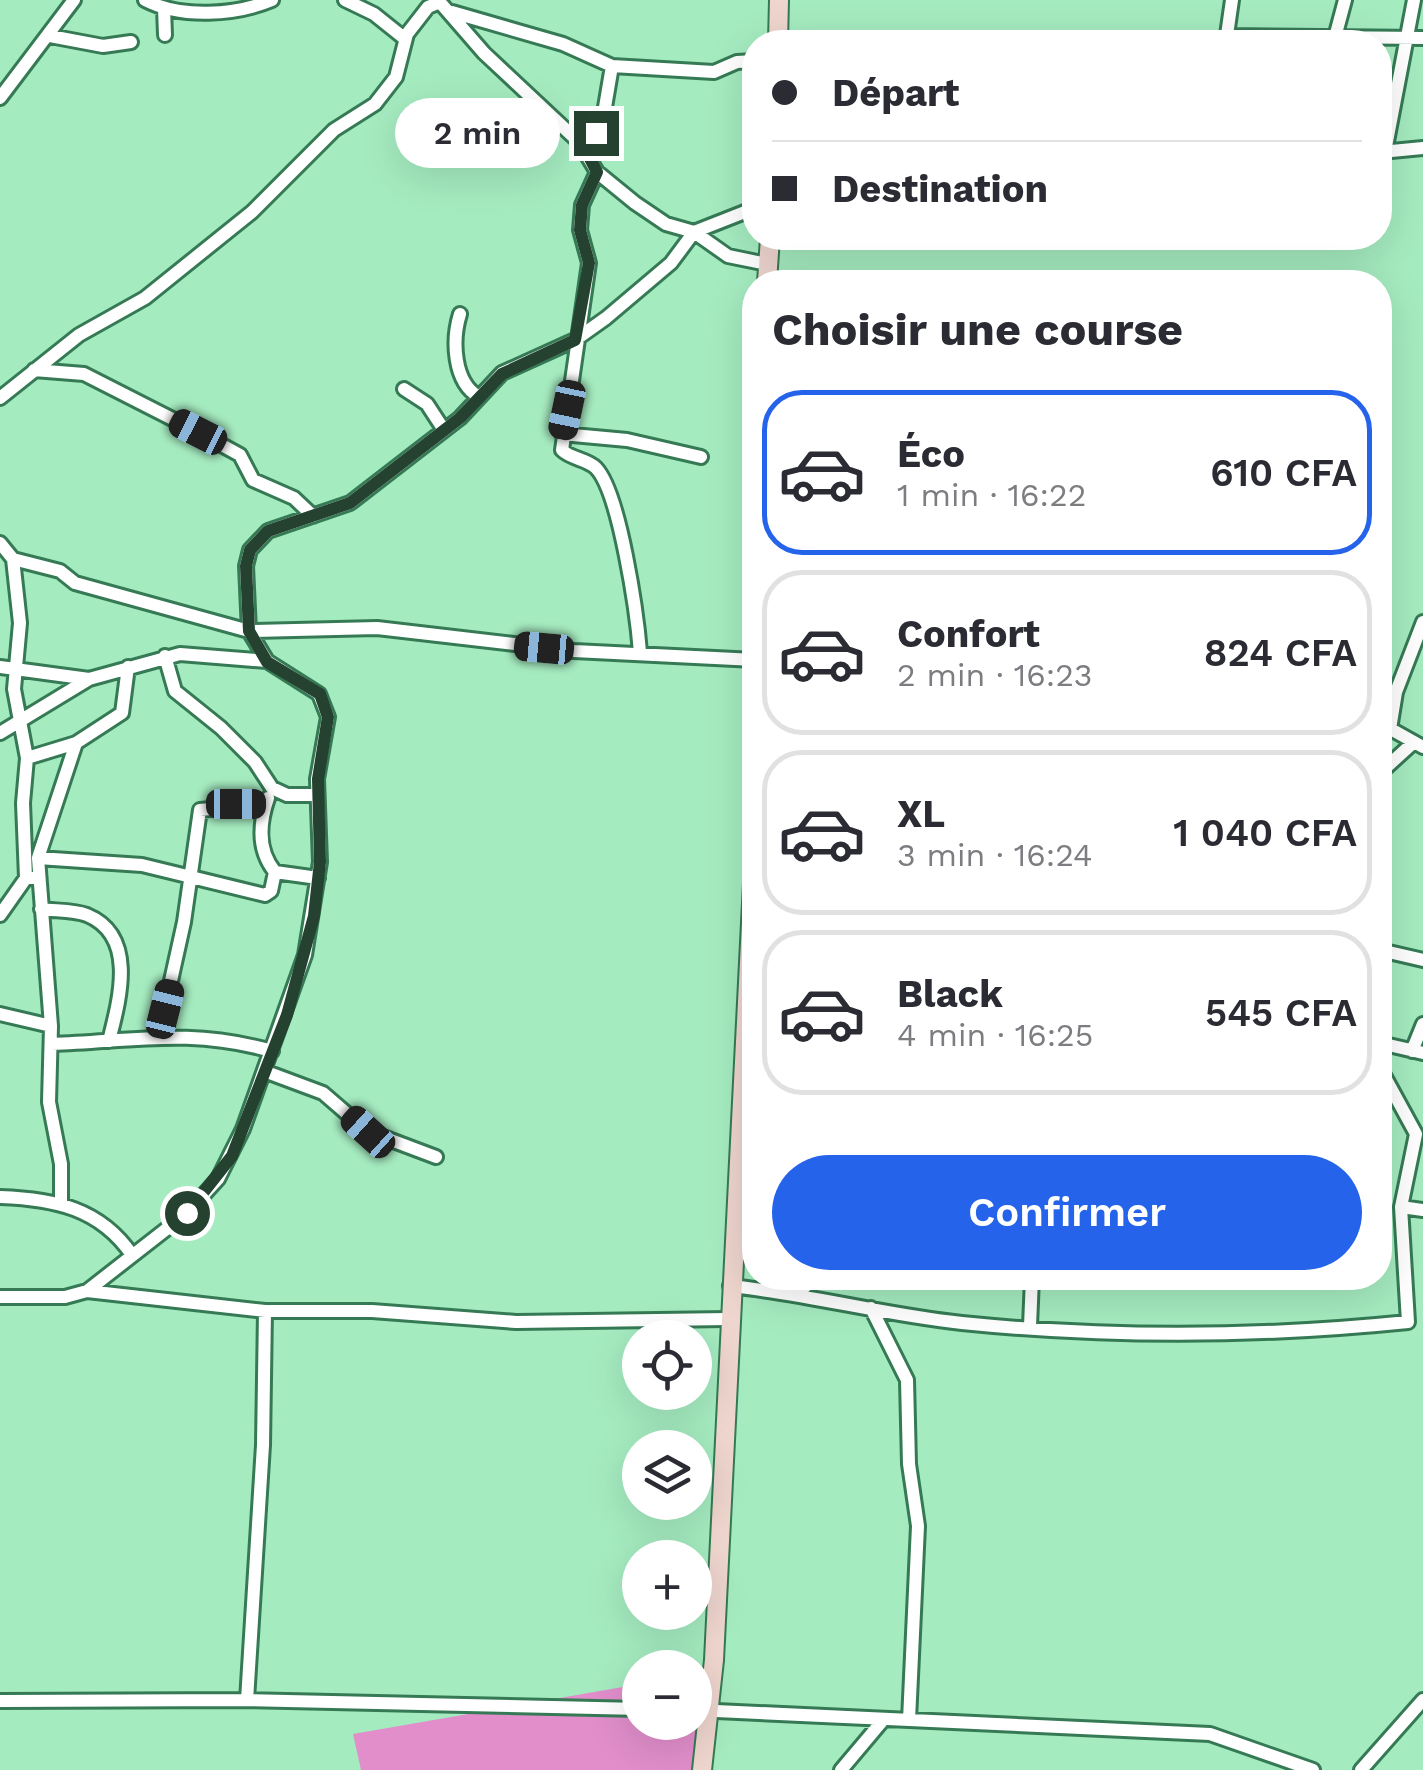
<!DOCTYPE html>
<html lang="fr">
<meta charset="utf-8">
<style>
:root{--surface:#fff;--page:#f2f2f3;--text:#2b2b33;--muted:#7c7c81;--line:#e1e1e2;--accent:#2563eb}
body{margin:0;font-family:"Work Sans",sans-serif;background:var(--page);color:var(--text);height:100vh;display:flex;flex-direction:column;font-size:38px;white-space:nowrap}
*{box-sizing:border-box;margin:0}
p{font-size:32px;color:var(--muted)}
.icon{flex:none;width:55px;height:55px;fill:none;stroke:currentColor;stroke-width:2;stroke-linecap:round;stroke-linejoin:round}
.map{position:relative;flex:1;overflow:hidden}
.side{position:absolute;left:742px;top:270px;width:650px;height:1020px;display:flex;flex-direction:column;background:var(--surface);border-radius:40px;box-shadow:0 10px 40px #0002}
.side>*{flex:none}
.guide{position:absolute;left:742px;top:30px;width:650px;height:220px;border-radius:40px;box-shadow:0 10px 40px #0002;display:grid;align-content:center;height:220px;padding:0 30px;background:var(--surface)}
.buttons{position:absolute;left:622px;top:1320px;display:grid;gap:20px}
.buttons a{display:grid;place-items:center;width:90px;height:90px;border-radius:50%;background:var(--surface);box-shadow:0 10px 40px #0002;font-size:50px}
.end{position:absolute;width:45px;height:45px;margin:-22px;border:12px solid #254231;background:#fff;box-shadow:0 0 0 5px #fff}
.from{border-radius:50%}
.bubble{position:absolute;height:70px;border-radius:35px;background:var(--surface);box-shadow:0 10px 40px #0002;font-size:32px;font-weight:600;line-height:70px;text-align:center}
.car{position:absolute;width:30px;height:60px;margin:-30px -15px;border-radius:12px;box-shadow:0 0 8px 2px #0007;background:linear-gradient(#222 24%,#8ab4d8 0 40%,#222 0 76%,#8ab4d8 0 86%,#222 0)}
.guide b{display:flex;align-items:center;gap:35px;height:95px;font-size:38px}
.guide b+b{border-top:2px solid var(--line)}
.guide i{width:25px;height:25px;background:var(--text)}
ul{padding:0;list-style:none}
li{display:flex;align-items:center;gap:30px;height:165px;margin:0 20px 15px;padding:0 10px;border:5px solid var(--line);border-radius:40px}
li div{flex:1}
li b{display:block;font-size:38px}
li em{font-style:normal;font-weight:600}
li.selected{border-color:var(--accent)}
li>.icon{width:90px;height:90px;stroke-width:1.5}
h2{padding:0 30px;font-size:45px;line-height:120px}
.action{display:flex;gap:20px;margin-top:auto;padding:20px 30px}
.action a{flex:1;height:115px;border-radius:60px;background:var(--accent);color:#fff;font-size:40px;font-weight:600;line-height:115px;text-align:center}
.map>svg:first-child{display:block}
</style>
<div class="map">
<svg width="1423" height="1770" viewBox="0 0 1423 1770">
<rect width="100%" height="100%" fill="#a5ebc0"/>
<path fill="#e18ecb" d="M 706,1672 L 697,1770 L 361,1770 L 353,1734 L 640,1684 L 640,1722 L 695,1722 L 695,1674 Z"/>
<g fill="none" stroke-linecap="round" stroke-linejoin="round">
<g stroke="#357a54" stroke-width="18">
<path id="street" d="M 145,0 C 181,19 236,15 272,0
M 345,0 L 374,14 L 404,38
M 438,0 L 484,53 L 579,142 L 597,172 L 635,203 L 666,224 L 694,232 L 728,256 L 767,264
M 164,8 L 165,35
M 452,12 L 563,44 L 612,66 L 714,72 L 737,62 L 755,61
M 50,36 L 103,46 L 131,42
M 1226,36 L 1423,38
M 1334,41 L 1345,0
M 1226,42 L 1232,0
M 0,98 L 74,0
M 585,149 L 603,119 L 612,66
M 1381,152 L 1423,148
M 1385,152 L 1414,0
M 597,172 L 582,205 L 580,230 L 589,263 L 562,450 C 571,459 587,459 596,468 C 620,493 637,615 640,652
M 460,314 C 452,340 453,382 479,397
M 34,370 L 84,374 L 198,432 L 240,455 L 253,480 L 294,498 L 313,516
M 404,389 L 427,404 L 444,430
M 0,398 L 79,335 L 145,298 L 252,212 L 334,130 L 375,104 L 396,77 L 407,34 L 428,7 L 440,2
M 562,434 L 627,440 L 701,457
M 0,543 L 13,559 L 60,571 L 75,583 L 249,631 L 377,628 L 574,651 L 755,660
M 13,559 L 20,623 L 14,689 L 27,758 L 23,803 L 26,878
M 165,656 L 175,691 L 221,728 L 255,762 L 272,788 L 287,795 L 317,795
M 0,667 L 89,679 L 180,654 L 267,661
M 1380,723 L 1423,747
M 1390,729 L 1396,692 L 1423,622
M 0,733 L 89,679
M 27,758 L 76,743
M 1380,773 L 1414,742
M 268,798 C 259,824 257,850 275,872 L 318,878
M 38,858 L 142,865 L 265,895 L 271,891 L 275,872
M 41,909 C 55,911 74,910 87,915 C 138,936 119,1001 109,1041
M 0,915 L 26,878 L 34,878
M 1380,950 L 1423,960
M 0,1014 L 51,1026
M 159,1035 L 184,922 L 200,810 L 265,804
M 1380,1043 L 1423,1053
M 52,1044 C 135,1041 189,1028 272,1051
M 1412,1051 L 1423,1024
M 264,1071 L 323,1093 L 367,1131 L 436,1157
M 0,1197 C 54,1199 100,1208 132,1255
M 61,1204 L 61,1164 L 49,1102 L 51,1026 L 38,858 L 76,743 L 122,713 L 128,667
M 1401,1207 L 1423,1210
M 730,1286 C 808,1294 885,1315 962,1323 C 1110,1338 1261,1337 1408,1322 L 1401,1207 L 1416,1134 L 1380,1068
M 87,1291 L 265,1311 L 372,1311 L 516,1322 L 728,1319
M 798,1293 L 815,1278
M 0,1297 L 65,1297 L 87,1291 L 187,1213 L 218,1179 L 243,1129 L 305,955 L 320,862 L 317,779 L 328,717 L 319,694 L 267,661 L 249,631 L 246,566 L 250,550 L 268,531 L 350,503 L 460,418 L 502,373 L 575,340 L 606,318 L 671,263 L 694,232 L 755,208
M 871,1308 L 907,1380 L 909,1464 L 918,1526 L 909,1720
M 1030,1326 L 1032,1278
M 247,1700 L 263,1445 L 265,1311
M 0,1701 L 247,1700 L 640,1709
M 695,1710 L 1210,1734 L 1313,1770
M 841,1770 L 884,1719
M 1361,1770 L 1423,1700"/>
</g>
<g stroke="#357a54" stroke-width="22">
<path id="secondary" d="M 778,42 L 779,0
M 767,282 L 770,238
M 702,1770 L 714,1660 L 755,843"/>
</g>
<use href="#street" stroke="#fff" stroke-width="12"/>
<use href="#secondary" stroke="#eed5ce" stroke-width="18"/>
</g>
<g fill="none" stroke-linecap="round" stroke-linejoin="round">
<path stroke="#254231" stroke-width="12" d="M 187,1213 L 232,1156 L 287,1015 L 314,916 L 320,862 L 318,779 L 328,717 L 320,694 L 267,662 L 249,631 L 246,566 L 250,550 L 268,531 L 350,503 L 460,418 L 502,374 L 575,340 L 589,263 L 580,230 L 582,205 L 597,172 L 585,149 L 596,133"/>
</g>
</svg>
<div class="buttons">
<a><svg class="icon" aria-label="locate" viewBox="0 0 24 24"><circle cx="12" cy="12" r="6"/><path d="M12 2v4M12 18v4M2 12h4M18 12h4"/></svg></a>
<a><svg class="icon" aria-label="layers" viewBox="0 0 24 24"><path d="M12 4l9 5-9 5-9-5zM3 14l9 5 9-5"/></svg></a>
<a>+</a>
<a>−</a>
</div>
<i class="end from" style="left:187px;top:1213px"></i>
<i class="end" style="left:596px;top:133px"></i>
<div class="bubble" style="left:395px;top:98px;width:165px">2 min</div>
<i class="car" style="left:567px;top:410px;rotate:192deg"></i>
<i class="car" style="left:198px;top:432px;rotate:297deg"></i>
<i class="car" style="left:544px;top:648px;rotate:275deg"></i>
<i class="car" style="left:236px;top:804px;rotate:90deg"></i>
<i class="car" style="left:165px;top:1009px;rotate:14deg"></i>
<i class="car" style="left:368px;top:1132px;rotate:312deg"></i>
<div class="guide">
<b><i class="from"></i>Départ</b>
<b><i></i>Destination</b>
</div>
<section class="side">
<h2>Choisir une course</h2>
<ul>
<li class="selected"><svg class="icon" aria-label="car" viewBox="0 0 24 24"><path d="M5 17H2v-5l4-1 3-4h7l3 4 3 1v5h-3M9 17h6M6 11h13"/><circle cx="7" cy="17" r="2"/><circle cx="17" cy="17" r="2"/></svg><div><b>Éco</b><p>1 min · 16:22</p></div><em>610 CFA</em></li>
<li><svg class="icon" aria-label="car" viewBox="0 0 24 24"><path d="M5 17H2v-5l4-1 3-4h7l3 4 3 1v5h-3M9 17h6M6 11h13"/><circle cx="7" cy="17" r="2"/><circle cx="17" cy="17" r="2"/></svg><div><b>Confort</b><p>2 min · 16:23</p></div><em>824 CFA</em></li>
<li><svg class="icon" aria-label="car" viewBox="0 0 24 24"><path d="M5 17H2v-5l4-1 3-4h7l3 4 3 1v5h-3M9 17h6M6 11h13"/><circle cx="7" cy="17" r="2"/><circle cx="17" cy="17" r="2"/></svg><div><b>XL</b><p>3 min · 16:24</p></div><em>1 040 CFA</em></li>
<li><svg class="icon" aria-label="car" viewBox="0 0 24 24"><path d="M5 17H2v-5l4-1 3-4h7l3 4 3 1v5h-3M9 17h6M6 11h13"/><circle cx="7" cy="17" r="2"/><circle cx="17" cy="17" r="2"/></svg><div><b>Black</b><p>4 min · 16:25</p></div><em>545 CFA</em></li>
</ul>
<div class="action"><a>Confirmer</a></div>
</section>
</div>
